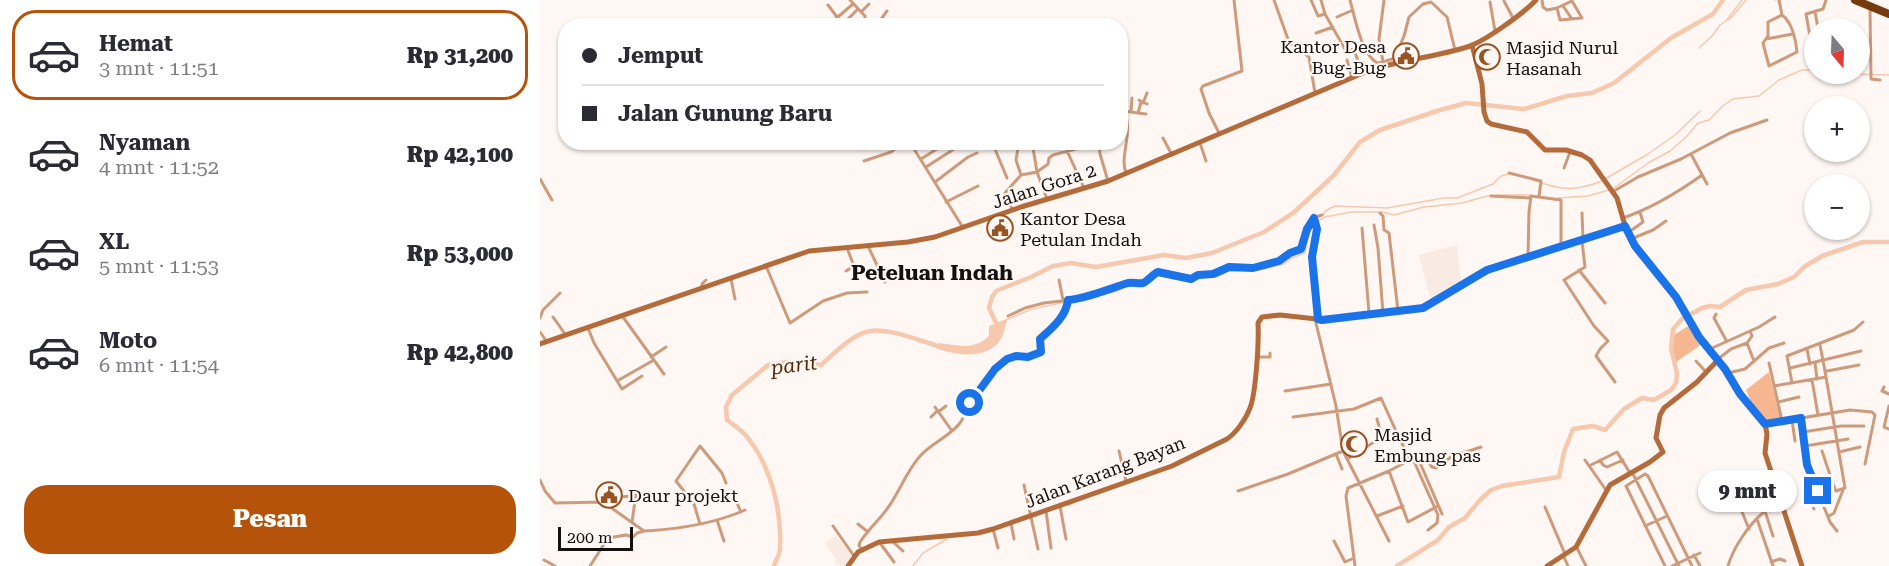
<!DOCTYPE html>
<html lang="id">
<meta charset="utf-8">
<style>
:root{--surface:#fff;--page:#f7f7f7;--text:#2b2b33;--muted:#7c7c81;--line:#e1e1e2;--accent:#b45309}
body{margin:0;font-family:"Roboto Serif",serif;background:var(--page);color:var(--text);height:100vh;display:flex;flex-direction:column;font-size:22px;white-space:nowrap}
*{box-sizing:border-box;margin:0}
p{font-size:20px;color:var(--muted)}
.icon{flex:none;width:33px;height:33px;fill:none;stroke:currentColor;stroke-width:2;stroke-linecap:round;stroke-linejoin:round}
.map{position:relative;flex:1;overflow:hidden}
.panel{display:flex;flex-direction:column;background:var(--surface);width:540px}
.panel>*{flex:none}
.banner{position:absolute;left:18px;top:18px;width:570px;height:132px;border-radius:24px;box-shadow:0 2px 4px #0004;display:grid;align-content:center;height:132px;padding:0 24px;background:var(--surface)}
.needle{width:39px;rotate:161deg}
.controls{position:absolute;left:1264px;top:18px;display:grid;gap:12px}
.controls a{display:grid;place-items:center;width:66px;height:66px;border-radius:50%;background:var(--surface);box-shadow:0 2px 4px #0004;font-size:30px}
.scale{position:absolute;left:18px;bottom:15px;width:75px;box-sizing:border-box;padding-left:6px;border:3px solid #13100f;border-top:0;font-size:16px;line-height:21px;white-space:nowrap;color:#13100f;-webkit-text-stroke:4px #fff7f3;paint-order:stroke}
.end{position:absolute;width:27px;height:27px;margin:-14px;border:8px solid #1a73e8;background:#fff;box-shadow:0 0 0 3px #fff}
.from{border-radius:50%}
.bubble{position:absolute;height:42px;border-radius:21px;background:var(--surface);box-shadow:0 2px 4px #0004;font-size:20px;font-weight:800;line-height:42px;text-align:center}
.banner b{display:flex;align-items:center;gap:21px;height:57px;font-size:22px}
.banner b+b{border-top:2px solid var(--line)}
.banner i{width:15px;height:15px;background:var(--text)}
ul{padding:10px 0 0;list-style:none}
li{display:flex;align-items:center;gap:18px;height:90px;margin:0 12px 9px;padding:0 12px;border:3px solid transparent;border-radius:24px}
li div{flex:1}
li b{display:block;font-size:22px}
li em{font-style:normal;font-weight:800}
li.on{border-color:var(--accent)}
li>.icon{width:54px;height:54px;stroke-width:1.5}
.cta{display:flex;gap:12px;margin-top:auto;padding:12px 24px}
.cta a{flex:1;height:69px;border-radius:24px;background:var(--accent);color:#fff;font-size:24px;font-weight:800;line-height:69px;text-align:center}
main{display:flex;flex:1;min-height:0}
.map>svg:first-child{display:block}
</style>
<main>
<section class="panel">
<ul>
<li class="on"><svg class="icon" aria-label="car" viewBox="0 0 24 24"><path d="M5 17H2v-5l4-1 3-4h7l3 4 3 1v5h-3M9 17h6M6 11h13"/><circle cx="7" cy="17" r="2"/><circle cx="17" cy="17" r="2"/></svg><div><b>Hemat</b><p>3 mnt · 11:51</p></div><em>Rp 31,200</em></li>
<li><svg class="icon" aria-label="car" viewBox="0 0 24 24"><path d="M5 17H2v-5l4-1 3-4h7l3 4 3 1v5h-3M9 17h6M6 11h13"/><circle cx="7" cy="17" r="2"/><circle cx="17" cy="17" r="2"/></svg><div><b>Nyaman</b><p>4 mnt · 11:52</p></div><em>Rp 42,100</em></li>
<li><svg class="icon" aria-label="car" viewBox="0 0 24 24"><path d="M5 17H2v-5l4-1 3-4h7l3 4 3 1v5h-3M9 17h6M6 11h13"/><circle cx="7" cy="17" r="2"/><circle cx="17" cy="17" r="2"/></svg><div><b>XL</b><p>5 mnt · 11:53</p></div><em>Rp 53,000</em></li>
<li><svg class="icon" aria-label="car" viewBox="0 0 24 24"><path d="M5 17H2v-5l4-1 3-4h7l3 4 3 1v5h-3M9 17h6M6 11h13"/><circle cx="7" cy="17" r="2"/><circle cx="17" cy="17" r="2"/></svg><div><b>Moto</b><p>6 mnt · 11:54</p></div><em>Rp 42,800</em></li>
</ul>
<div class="cta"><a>Pesan</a></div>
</section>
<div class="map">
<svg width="1349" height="566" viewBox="0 0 1349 566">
<rect width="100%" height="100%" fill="#fff7f3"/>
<path fill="#f9eae2" d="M 917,245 L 921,284 L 890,299 L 879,255 Z
M 296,536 L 312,555 L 304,566 L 295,564 L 296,559 L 285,543 Z"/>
<path fill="#f5b690" d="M 1150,325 L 1162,344 L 1136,362 L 1132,348 L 1134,335 Z
M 1229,372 L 1241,421 L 1228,423 L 1213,406 L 1206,390 Z"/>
<path fill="#f6c9ae" d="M 466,319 L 467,321 C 465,327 464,333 461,339 C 447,361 415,355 395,348 L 398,343 C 416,345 434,351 449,336 L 449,326 Z"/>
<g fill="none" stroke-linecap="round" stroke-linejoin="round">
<path stroke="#f6c9ae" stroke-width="1.5" d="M 1235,0 L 1236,0
M 1189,20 L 1206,0
M 1159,48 L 1173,35 L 1180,25 L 1186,21 L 1202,0
M 1305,74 L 1349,75
M 1065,179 L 1108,154 L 1135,135 L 1160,111
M 993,180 C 1020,190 1034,192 1062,181
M 1074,188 L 1108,163 L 1130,151 L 1147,136 L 1158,123 L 1169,120 L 1184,105 L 1193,99 L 1219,96 L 1239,80 L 1262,70 L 1275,70
M 956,195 L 990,195
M 1018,198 L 1048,196 L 1069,190
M 783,215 L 785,211 L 795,206 L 847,208 L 904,198 L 917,198 L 953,184 L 961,176 L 968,174
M 590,284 C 602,285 608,283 616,274 L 642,280 L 653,281 L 659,276 L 677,277 L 688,271 L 719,270 L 744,264 L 752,258 L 765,253 L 769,234 L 774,223 L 785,217 L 811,212 L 843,212 L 854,215 L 884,207 L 922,203 L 951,195
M 466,320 L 492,309 L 578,291 L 586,286
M 527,506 L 534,503
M 373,566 L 383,553 L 407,539"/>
<path stroke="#f6c9ae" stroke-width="4.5" d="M 456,323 L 449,308 L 452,297 L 456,291 L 491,277 L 513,266 L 531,263 L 556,267 L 624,255 L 646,258 L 672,253 L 724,232 L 753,213 L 776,192 L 794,175 L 820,142 L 840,130 L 897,111 L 926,103 L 984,109 L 1027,96 L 1052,93 L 1074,83 L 1131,38 L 1173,14 L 1183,0
M 234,566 C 236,560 240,554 240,548 C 242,511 231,467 208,438 C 203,431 194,425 187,420 L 186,407 L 192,395 L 228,365 L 249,362 L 281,365 C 294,354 313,333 331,331 C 348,328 378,340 395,345
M 857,566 L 898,540 L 909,527 L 925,518 L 940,500 L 951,490 L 962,486 L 1019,477 L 1024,452 L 1033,429 L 1053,426 L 1065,430 L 1084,409 L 1102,398 L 1114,400 L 1131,390 L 1136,383 L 1137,373 L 1131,349 L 1133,329 L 1142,319 L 1162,308 L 1170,306 L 1180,307 L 1206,290 L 1238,284 L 1254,277 L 1264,267 L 1282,256 L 1323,242 L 1349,242"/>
<path stroke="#cd9b7c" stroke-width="3" d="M 310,0 L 325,16 L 325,19 L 330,26
M 734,0 L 749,42 L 769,57 L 775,93
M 771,0 L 778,16 L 785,14
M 781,0 L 785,14 L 806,51 L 814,49 L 822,73
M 810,0 C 815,18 821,53 837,63 L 843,62 L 839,39 L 844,0
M 1002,0 L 1003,7 L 1007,10 L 1017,8 L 1032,1 L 1042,18 L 1020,20 L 1017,8
M 1239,0 L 1242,15 L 1228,22 L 1228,36 L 1223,43 L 1229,66 L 1257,52 C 1256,40 1252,22 1242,15
M 964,1 L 973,18
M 950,2 L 955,31
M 288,5 L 297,17
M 1023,6 L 1032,19
M 1330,8 L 1331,79 L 1340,80
M 321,12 L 329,4
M 1275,12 L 1278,28
M 797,17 L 813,10
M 292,26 L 292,22 L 313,4
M 301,26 L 318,9
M 317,26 L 325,19
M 336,26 L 347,11
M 776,33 L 793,27
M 1226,39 L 1253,34
M 1275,54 L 1273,53 L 1266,14 L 1283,9 L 1286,0
M 807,60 L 812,78
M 843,62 L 855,58
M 858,62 L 855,57 L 864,36 L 869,17 L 883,4 L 891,2 L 907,17 L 915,50
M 599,100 L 607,104
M 603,103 L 607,93
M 580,111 L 584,111 C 594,134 579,155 586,173
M 584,111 L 598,113 L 601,102
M 591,111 L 592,98
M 598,113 L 606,114
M 679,133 L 669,113 L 661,89 L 663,86 L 702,71 L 694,0
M 623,138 L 632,155
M 373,142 L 374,149 L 422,226
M 452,142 L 467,178
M 479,142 L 476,160 L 481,175
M 492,142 L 497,172 L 507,199
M 523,142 L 544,188
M 559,142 L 560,154 L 568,181
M 660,143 L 666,161
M 1151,154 L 1167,184
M 381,159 L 408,142
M 324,161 L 351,152 L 364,142
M 386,167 L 425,142
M 1024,168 L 1030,152
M 969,173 L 1001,181 L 999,197
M 0,179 L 12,200
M 395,182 L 428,157 L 437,153
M 1074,191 L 1098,177 L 1141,159 L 1190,133 L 1227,120
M 951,196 L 990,198
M 406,202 L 438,186
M 472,209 L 465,193 L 481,175 L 497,172 L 508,164 L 509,158 L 513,155 L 547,146 L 559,145
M 840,213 L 843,216 L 844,230 L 849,233 L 858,311
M 1042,213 L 1043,239
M 774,218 L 777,229 L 772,257 L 778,319
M 1083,218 C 1112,208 1137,193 1162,175
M 834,225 L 838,248 L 843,313
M 822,228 L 829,313
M 1089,232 L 1103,222 L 1100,212
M 1091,239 L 1113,230 L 1126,221
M 1042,241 L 1045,267 L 1024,280 L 1054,326 L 1068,341 L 1060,349 L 1056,356 L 1075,382
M 328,246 L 345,282
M 988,256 L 989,212 L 991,196 L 1021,200 L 1021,245
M 226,266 L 250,323 L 283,301 L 307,293 L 327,292
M 1039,270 L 1065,303
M 306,271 L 314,266 L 307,248
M 191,279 L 195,299
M 519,280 L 523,300
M 162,287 L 162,284 L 166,280
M 1176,314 L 1174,318 L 1186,340
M 468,316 L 485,308 L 504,303 L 539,299 L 552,293 L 575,289 L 589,283 L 603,282 L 618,271 L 651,279 L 658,275 L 673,274 L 692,266 L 713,268 L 739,261 L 750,253 L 761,249 C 767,236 765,219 782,215
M 13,317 L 25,334
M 83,317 L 124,374
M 0,318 L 3,310 L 20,293
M 775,319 L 796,406 L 803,451 L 849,541
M 48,328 L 54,343 L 82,389 L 102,376
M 1210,331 L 1212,336 L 1207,343 L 1214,361
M 0,332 L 7,342
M 1280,345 L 1285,371
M 1170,349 L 1219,327 L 1235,317
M 1267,349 L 1270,364
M 111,357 L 126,347
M 719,357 L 730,357 L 730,353
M 1178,359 L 1191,349 L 1207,343
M 1156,361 L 1166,372
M 1229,363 L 1242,421
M 1275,363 L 1277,379
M 1250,368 L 1321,351
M 1188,373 L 1205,369 L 1229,348 L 1244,343
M 1286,377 L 1305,488 L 1296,491 L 1293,484
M 1272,380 L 1278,415
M 77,381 L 114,360
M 1252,383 L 1247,356 L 1314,330 L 1323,322
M 1234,386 L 1286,377 L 1285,372 L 1287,371 L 1319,365
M 1344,387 L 1342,391 L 1349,394
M 745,391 L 791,384
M 1238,402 L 1259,397
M 1349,406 L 1344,427 L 1349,429
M 395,407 L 412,431
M 398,412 L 406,406
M 391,417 L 397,411
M 753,417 L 814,409 L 841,398 L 856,431
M 1261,418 L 1267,465 L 1290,522 L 1297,531
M 837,419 L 842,437
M 1252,420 L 1255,441
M 1225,424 L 1310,410 L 1332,412 L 1335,415 L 1325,464
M 1263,432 L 1301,426 L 1324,426
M 1265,446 L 1308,439
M 579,451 L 586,481
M 1299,452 L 1320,447
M 796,454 L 802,469
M 878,458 L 902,514
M 807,459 L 839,439 L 856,431 L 870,460
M 873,459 L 898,515 L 897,523 L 888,530
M 1045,460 L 1066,490
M 1060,460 L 1063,465 L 1067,467 L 1083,460
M 1049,466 L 1077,452 L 1090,473
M 849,471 L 868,461 L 884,456 L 892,467 L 896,468 L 911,457 L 941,447
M 1093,474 L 1139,566
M 0,480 L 5,491 L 15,503 L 63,502 L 104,531 L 97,533 L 93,537 L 86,535 L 68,538 L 50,566
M 1216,484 L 1227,510
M 484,485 L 498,549
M 1277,489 L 1293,484 L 1282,451
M 698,491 L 748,474 L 803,451
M 1204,494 L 1207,500 L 1200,507 L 1209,529
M 81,497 L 109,494
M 196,501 L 201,512
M 520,506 L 526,539
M 1005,507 L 1025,554
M 1274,509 L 1268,495 L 1278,491
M 506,511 L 511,548
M 1225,511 L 1233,536
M 837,516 L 863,506
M 1289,516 L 1294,513 L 1303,490
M 1217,519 L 1233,566
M 177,520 L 184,541
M 92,522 L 96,494
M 471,523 L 474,539
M 160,524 L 154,504 L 136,481 L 160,446 L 182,473 L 186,483
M 318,524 L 328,532
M 293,526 L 314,556
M 1105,526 L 1127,516
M 453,529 L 458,548
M 105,531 C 139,529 174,524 205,510
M 352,541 L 363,551
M 794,541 L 805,562 L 814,558
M 340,543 L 354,562
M 1037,548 L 1046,566
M 321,549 L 319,545 C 320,538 341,518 347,509 C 360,492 366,471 381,455 C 393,442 409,437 420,423 C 425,416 426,409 430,402 C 438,390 448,375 459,366 C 473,353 484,360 501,352 L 500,339 C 512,328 526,317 528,300
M 1023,555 L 1028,566
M 1154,555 L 1160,566
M 4,560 L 15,566
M 1231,562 L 1240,559 L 1245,561
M 815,566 L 806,496 L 808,488 L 849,471 L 868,522 L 898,506
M 1125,566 L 1086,486 L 1105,474 L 1108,476 L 1152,566
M 1132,566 L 1160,553
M 1188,566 C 1193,548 1209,524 1224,512 C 1229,508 1236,507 1242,504"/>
<path stroke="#b36b3b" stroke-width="5" d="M 932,45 L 942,84 L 944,112 L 947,121 L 951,124 L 987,132 L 1005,150 L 1026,150 L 1042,155 L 1050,160 L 1077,198 L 1086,229 L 1091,239 L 1136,297 L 1159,337 L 1185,369 L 1196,388 L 1225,424 L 1227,434 L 1225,453 L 1262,566
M 0,344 L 269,251 L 368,242 L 395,237 L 481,207 L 568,181 L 828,71 C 860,60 895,57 927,47 C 944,42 984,13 996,0
M 308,566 L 318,552 L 339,542 L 438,533 L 453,529 L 632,466 L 687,439 C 696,433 706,419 710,408 C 716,393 719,341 718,323 L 722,317 L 740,315 L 786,320 L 881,308 L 947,270 L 1085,226
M 1007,566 L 1036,547 L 1070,485 L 1110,462 L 1123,452 L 1116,438 L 1120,415 L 1124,408 L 1157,382 L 1178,360"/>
<path stroke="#753a0d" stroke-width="8" d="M 1315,0 L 1349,14"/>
</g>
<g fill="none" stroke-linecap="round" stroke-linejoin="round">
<path stroke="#1a73e8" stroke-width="8" d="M 430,403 L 455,369 L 467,359 L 476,356 L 488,357 L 501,352 L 500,339 C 512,328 526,317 528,300 C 548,298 568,289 588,283 C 593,282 598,284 603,283 C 608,281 613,274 618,272 L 651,279 L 658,275 L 673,274 L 689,267 L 713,268 L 739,261 L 750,253 L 761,249 L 767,229 L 774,218 L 777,229 L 772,257 L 778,319 L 782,320 L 883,308 L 947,270 L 1085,226 L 1095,246 L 1136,297 L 1159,337 L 1185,369 L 1200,394 L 1225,424 L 1261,418 L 1267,465 L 1278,491"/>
</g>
<defs>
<g id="civic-ring" transform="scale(1.35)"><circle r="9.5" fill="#fff7f3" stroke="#965324" stroke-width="1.5"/><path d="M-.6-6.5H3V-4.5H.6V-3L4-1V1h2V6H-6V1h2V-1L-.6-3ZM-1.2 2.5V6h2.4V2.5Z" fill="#965324"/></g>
<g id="mosque-ring" transform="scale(1.35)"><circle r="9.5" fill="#fff7f3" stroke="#965324" stroke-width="1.5"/><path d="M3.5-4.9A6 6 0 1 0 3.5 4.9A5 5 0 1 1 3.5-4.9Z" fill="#965324"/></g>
</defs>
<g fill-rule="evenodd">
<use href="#civic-ring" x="866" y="56"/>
<use href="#mosque-ring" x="947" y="57"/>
<use href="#civic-ring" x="460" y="228"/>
<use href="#mosque-ring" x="814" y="444"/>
<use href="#civic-ring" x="69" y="495"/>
</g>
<g text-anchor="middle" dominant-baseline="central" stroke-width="4.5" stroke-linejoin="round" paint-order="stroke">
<g font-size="18" fill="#13100f" stroke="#fff7f3" text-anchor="start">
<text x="846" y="46" text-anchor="end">Kantor Desa<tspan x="846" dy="21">Bug-Bug</tspan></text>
<text x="966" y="47">Masjid Nurul<tspan x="966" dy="21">Hasanah</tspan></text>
<text x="480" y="218">Kantor Desa<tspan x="480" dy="21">Petulan Indah</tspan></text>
<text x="834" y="434">Masjid<tspan x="834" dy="21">Embung pas</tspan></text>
<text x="88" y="495">Daur projekt</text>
</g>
<g font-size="18" fill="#13100f" stroke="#fff7f3">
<text transform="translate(504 186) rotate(-18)">Jalan Gora 2</text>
<text transform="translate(565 472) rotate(-21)">Jalan Karang Bayan</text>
</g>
<g font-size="20" font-style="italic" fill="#562805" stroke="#fff7f3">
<text transform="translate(254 365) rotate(-7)">parit</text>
</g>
<g font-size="21" font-weight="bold" fill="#13100f" stroke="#fff7f3">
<text x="392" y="273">Peteluan Indah</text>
</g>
</g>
</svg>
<div class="controls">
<a><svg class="needle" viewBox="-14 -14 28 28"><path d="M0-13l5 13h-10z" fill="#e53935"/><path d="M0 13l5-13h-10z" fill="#7c7c81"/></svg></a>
<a>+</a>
<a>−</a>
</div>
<div class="scale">200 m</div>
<i class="end from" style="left:430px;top:403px"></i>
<i class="end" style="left:1278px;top:491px"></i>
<div class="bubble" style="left:1158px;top:470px;width:99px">9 mnt</div>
<div class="banner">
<b><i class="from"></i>Jemput</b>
<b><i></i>Jalan Gunung Baru</b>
</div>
</div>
</main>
